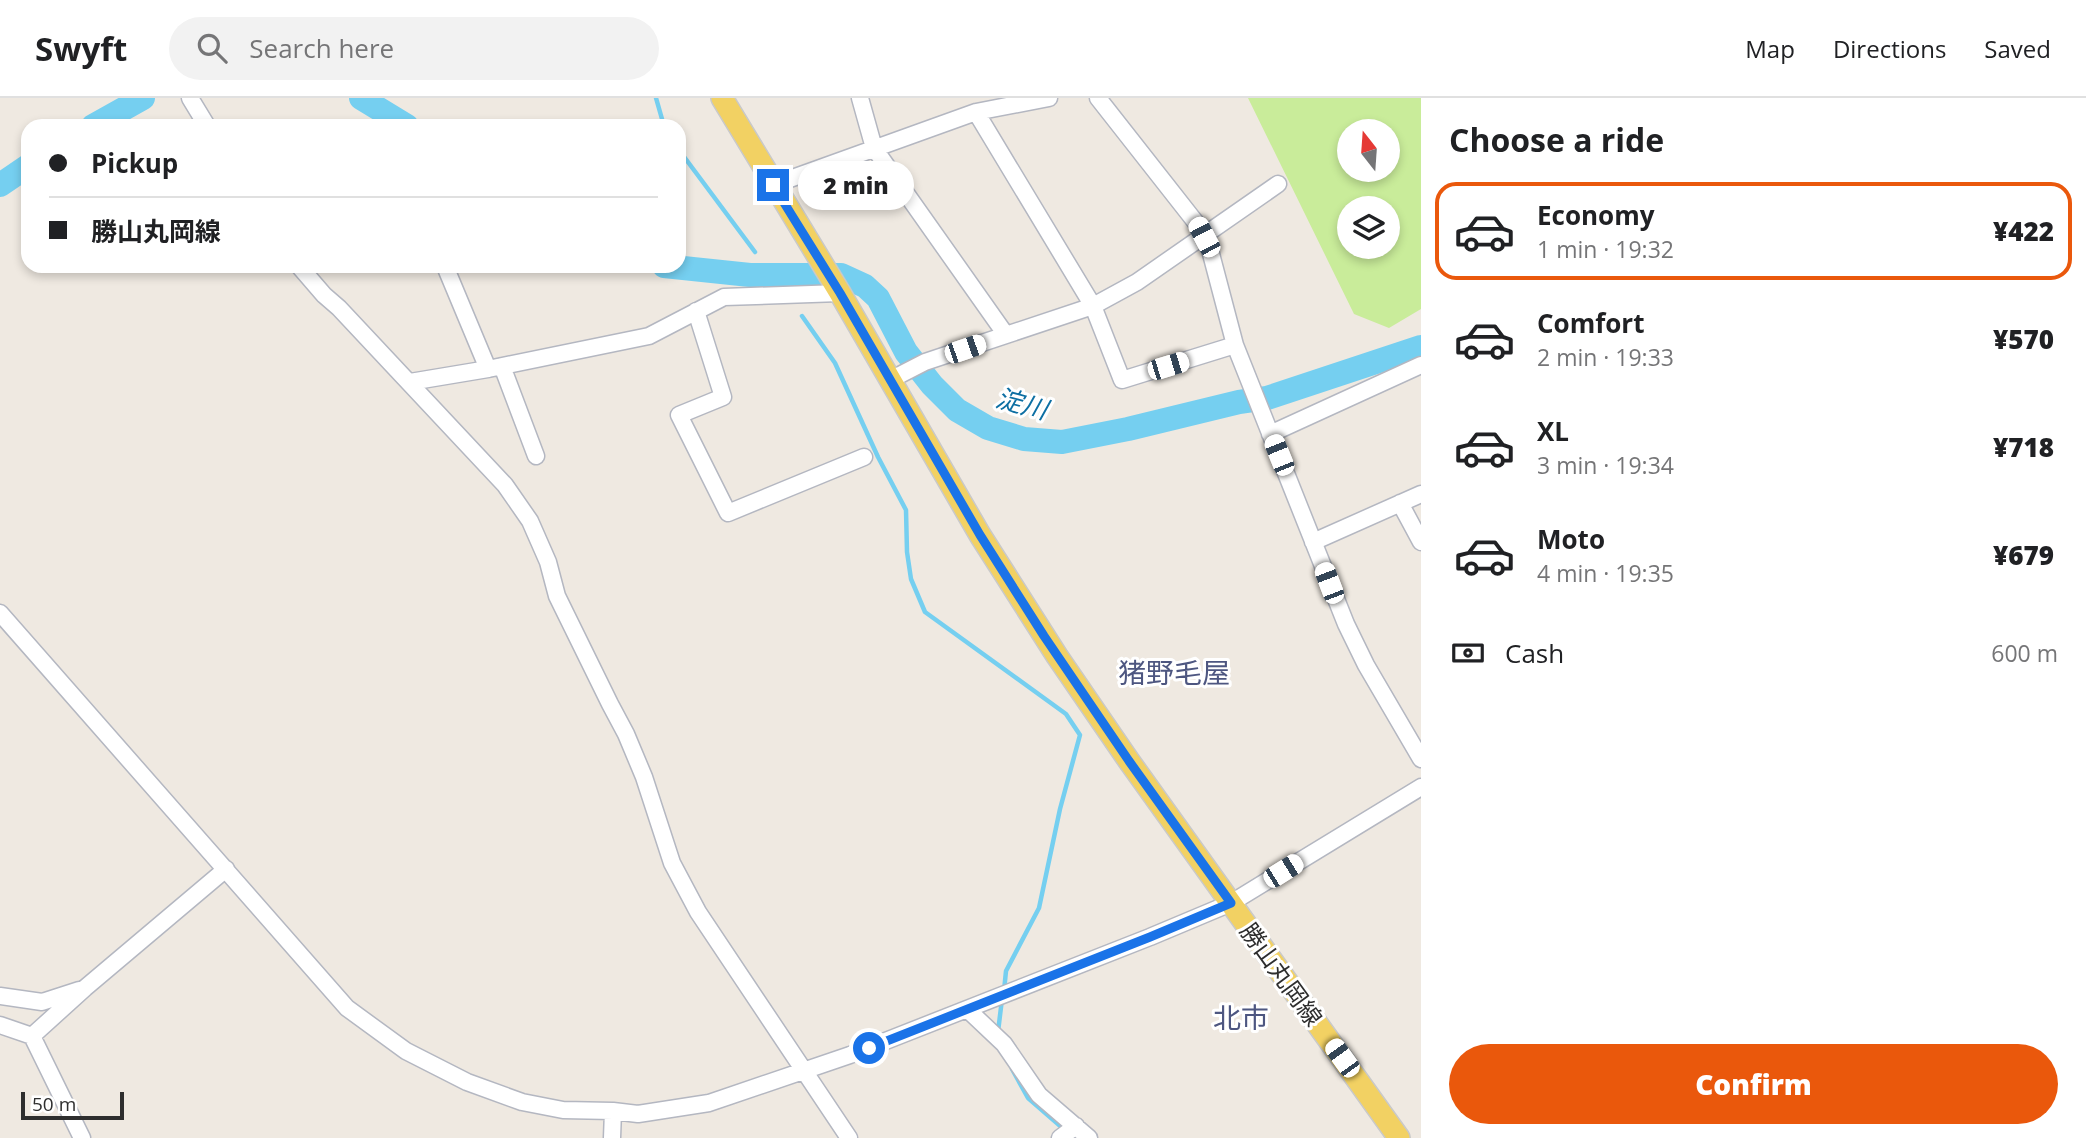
<!DOCTYPE html>
<meta charset="utf-8">
<style>
:root{--surface:#fff;--page:#f2f2f2;--text:#202124;--muted:#757577;--line:#e0e0e0;--accent:#ea580c}
body{margin:0;font-family:"Open Sans","Noto Sans JP",sans-serif;background:var(--page);color:var(--text);height:100vh;display:flex;flex-direction:column;font-size:26px;white-space:nowrap}
*{box-sizing:border-box;margin:0}
p{font-size:23px;color:var(--muted)}
.icon{flex:none;width:38px;height:38px;fill:none;stroke:currentColor;stroke-width:2;stroke-linecap:round;stroke-linejoin:round}
.map{position:relative;flex:1;overflow:hidden}
.panel{display:flex;flex-direction:column;background:var(--surface);width:665px}
.panel>*{flex:none}
.guide{position:absolute;left:21px;top:21px;width:665px;height:154px;border-radius:21px;box-shadow:0 4px 10px #0003;display:grid;align-content:center;height:154px;padding:0 28px;background:var(--surface)}
.needle{width:46px;rotate:343deg}
.controls{position:absolute;left:1337px;top:21px;display:grid;gap:14px}
.controls a{display:grid;place-items:center;width:63px;height:63px;border-radius:50%;background:var(--surface);box-shadow:0 4px 10px #0003;font-size:35px}
.scale{position:absolute;left:21px;bottom:18px;width:103px;box-sizing:border-box;padding-left:7px;border:4px solid #2e2e2e;border-top:0;font-size:19px;line-height:24px;white-space:nowrap;color:#2e2e2e;-webkit-text-stroke:5px #fff;paint-order:stroke}
.end{position:absolute;width:32px;height:32px;margin:-16px;border:9px solid #1a73e8;background:#fff;box-shadow:0 0 0 4px #fff}
.from{border-radius:50%}
.bubble{position:absolute;height:49px;border-radius:24px;background:var(--surface);box-shadow:0 4px 10px #0003;font-size:23px;font-weight:800;line-height:49px;text-align:center}
.car{position:absolute;width:21px;height:42px;margin:-21px -10px;border-radius:9px;box-shadow:0 0 5px 2px #0007;background:linear-gradient(#fff 24%,#345 0 40%,#fff 0 76%,#345 0 86%,#fff 0)}
.guide b{display:flex;align-items:center;gap:24px;height:66px;font-size:26px}
.guide b+b{border-top:2px solid var(--line)}
.guide i{width:18px;height:18px;background:var(--text)}
ul{padding:0;list-style:none}
li{display:flex;align-items:center;gap:21px;height:98px;margin:0 14px 10px;padding:0 14px;border:4px solid transparent;border-radius:21px}
li div{flex:1}
li b{display:block;font-size:26px}
li em{font-style:normal;font-weight:800}
li.on{border-color:var(--accent)}
li>.icon{width:63px;height:63px;stroke-width:1.5}
h2{padding:0 28px;font-size:32px;line-height:84px}
.pay{display:flex;align-items:center;gap:18px;height:77px;padding:0 28px;font-size:26px}
.pay p{margin-inline-start:auto}
.action{display:flex;gap:14px;margin-top:auto;padding:14px 28px}
.action a{flex:1;height:80px;border-radius:42px;background:var(--accent);color:#fff;font-size:28px;font-weight:800;line-height:80px;text-align:center}
header{display:flex;align-items:center;gap:42px;box-sizing:border-box;height:98px;padding:0 35px;background:var(--surface);border-bottom:2px solid var(--line)}
header strong{font-size:33px}
nav{display:flex;gap:38px;margin-inline-start:auto;font-size:24px}
.search{width:490px;height:63px;background:var(--page);display:flex;align-items:center;gap:18px;box-sizing:border-box;padding:0 24px;border-radius:38px;color:var(--muted);font-size:26px}
main{display:flex;flex:1;min-height:0}
.map>svg:first-child{display:block}
</style>
<header>
<strong>Swyft</strong>
<div class="search"><svg class="icon" aria-label="search" viewBox="0 0 24 24"><circle cx="10" cy="10" r="6"/><path d="M15 15l6 6"/></svg>Search here</div>
<nav><a>Map</a><a>Directions</a><a>Saved</a></nav>
</header>
<main>
<div class="map">
<svg width="1421" height="1040" viewBox="0 0 1421 1040">
<rect width="100%" height="100%" fill="#efe9e1"/>
<path fill="#c9ec9a" fill-rule="evenodd" d="M 1248,0 L 1421,0 L 1421,211 L 1389,230 L 1354,216 ZM 1349,33 L 1388,33 L 1388,72 L 1349,72 ZM 1349,110 L 1388,110 L 1388,149 L 1349,149 Z"/>
<g fill="none" stroke-linecap="round" stroke-linejoin="round">
<path stroke="#75cff0" stroke-width="4.5" d="M 656,0 L 664,28
M 679,52 L 755,154
M 802,218 L 835,265 L 878,359 L 906,412 L 907,454 L 911,481 L 925,514 L 1066,616 L 1080,637 L 1060,711 L 1039,810 L 1006,873 L 1004,893
M 998,934 L 1002,901
M 1012,971 L 1028,1000 L 1074,1040"/>
<path stroke="#75cff0" stroke-width="24" d="M 361,0 L 407,28
M 93,28 L 143,0
M 0,87 L 28,68
M 664,168 L 750,177 L 841,177 L 865,188 L 878,200 L 906,254 L 932,287 L 957,312 L 988,330 L 1024,341 L 1062,344 L 1128,331 L 1239,304 L 1267,300 L 1421,249"/>
<g stroke="#b4b7c1" stroke-width="19">
<path id="minor" d="M 190,0 L 207,28
M 860,0 L 874,50 L 1006,237
M 1098,0 L 1197,126 L 1210,152 L 1235,247 L 1346,526 L 1366,567 L 1421,661
M 976,14 L 1093,208 L 1122,282 L 1235,247
M 773,87 L 976,14 L 1049,0
M 299,168 L 324,197 L 339,210 L 505,387 L 530,423 L 548,464 L 557,498 L 610,606 L 626,636 L 644,679 L 672,765 L 698,814 L 849,1040
M 445,168 L 488,271
M 696,213 L 723,299 L 679,317 L 728,415 L 864,359
M 502,268 L 536,358
M 890,282 L 925,264 L 1093,208 L 1137,184 L 1278,86
M 410,284 L 488,271 L 649,238 L 724,199 L 840,195
M 1270,336 L 1421,267
M 1400,405 L 1421,444
M 1313,444 L 1421,396
M 0,515 L 347,910 L 406,953 L 467,984 L 522,1004 L 563,1012 L 613,1013 L 638,1016 L 709,1005 L 850,957 L 1150,839 L 1231,805 L 1421,689
M 0,898 L 42,904 L 79,892
M 967,911 L 1004,946 L 1039,997 L 1089,1040
M 0,927 L 32,938 L 82,1040
M 32,938 L 85,890 L 226,771
M 612,1040 L 613,1013
M 1060,1040 L 1076,1028"/>
</g>
<g stroke="#c9c9c9" stroke-width="24">
<path id="major" d="M 722,0 L 840,195 L 980,437 L 1057,558 L 1129,663 L 1399,1040"/>
</g>
<use href="#minor" stroke="#fff" stroke-width="16"/>
<use href="#major" stroke="#f2d163" stroke-width="21"/>
</g>
<g fill="none" stroke-linecap="round" stroke-linejoin="round">
<path stroke="#1a73e8" stroke-width="9" d="M 773,87 L 840,195 L 980,437 L 1044,538 L 1129,663 L 1231,805 L 1150,839 L 869,950"/>
</g>
<g text-anchor="middle" dominant-baseline="central" stroke-width="6" stroke-linejoin="round" paint-order="stroke">
<g font-size="24" fill="#2e2e2e" stroke="#fff">
<text transform="translate(1282 876) rotate(54)">勝山丸岡線</text>
</g>
<g font-size="26" font-style="italic" fill="#0d6fa3" stroke="#fff">
<text transform="translate(1022 305) rotate(15)">淀川</text>
</g>
<g font-size="28" fill="#4d5680" stroke="#fff">
<text x="1174" y="574">猪野毛屋</text>
<text x="1241" y="919">北市</text>
</g>
</g>
</svg>
<div class="controls">
<a><svg class="needle" viewBox="-14 -14 28 28"><path d="M0-13l5 13h-10z" fill="#e53935"/><path d="M0 13l5-13h-10z" fill="#757577"/></svg></a>
<a><svg class="icon" aria-label="layers" viewBox="0 0 24 24"><path d="M12 4l9 5-9 5-9-5zM3 14l9 5 9-5"/></svg></a>
</div>
<div class="scale">50 m</div>
<i class="end from" style="left:869px;top:950px"></i>
<i class="end" style="left:773px;top:87px"></i>
<div class="bubble" style="left:798px;top:63px;width:116px">2 min</div>
<i class="car" style="left:1204px;top:139px;rotate:332deg"></i>
<i class="car" style="left:965px;top:251px;rotate:71deg"></i>
<i class="car" style="left:1168px;top:268px;rotate:73deg"></i>
<i class="car" style="left:1279px;top:357px;rotate:338deg"></i>
<i class="car" style="left:1329px;top:485px;rotate:339deg"></i>
<i class="car" style="left:1283px;top:773px;rotate:58deg"></i>
<i class="car" style="left:1342px;top:960px;rotate:324deg"></i>
<div class="guide">
<b><i class="from"></i>Pickup</b>
<b><i></i>勝山丸岡線</b>
</div>
</div>
<section class="panel">
<h2>Choose a ride</h2>
<ul>
<li class="on"><svg class="icon" aria-label="car" viewBox="0 0 24 24"><path d="M5 17H2v-5l4-1 3-4h7l3 4 3 1v5h-3M9 17h6M6 11h13"/><circle cx="7" cy="17" r="2"/><circle cx="17" cy="17" r="2"/></svg><div><b>Economy</b><p>1 min · 19:32</p></div><em>¥422</em></li>
<li><svg class="icon" aria-label="car" viewBox="0 0 24 24"><path d="M5 17H2v-5l4-1 3-4h7l3 4 3 1v5h-3M9 17h6M6 11h13"/><circle cx="7" cy="17" r="2"/><circle cx="17" cy="17" r="2"/></svg><div><b>Comfort</b><p>2 min · 19:33</p></div><em>¥570</em></li>
<li><svg class="icon" aria-label="car" viewBox="0 0 24 24"><path d="M5 17H2v-5l4-1 3-4h7l3 4 3 1v5h-3M9 17h6M6 11h13"/><circle cx="7" cy="17" r="2"/><circle cx="17" cy="17" r="2"/></svg><div><b>XL</b><p>3 min · 19:34</p></div><em>¥718</em></li>
<li><svg class="icon" aria-label="car" viewBox="0 0 24 24"><path d="M5 17H2v-5l4-1 3-4h7l3 4 3 1v5h-3M9 17h6M6 11h13"/><circle cx="7" cy="17" r="2"/><circle cx="17" cy="17" r="2"/></svg><div><b>Moto</b><p>4 min · 19:35</p></div><em>¥679</em></li>
</ul>
<div class="pay"><svg class="icon" aria-label="cash" viewBox="0 0 24 24"><path d="M3 7h18v10H3z"/><circle cx="12" cy="12" r="2"/></svg>Cash<p>600 m</p></div>
<div class="action"><a>Confirm</a></div>
</section>
</main>
